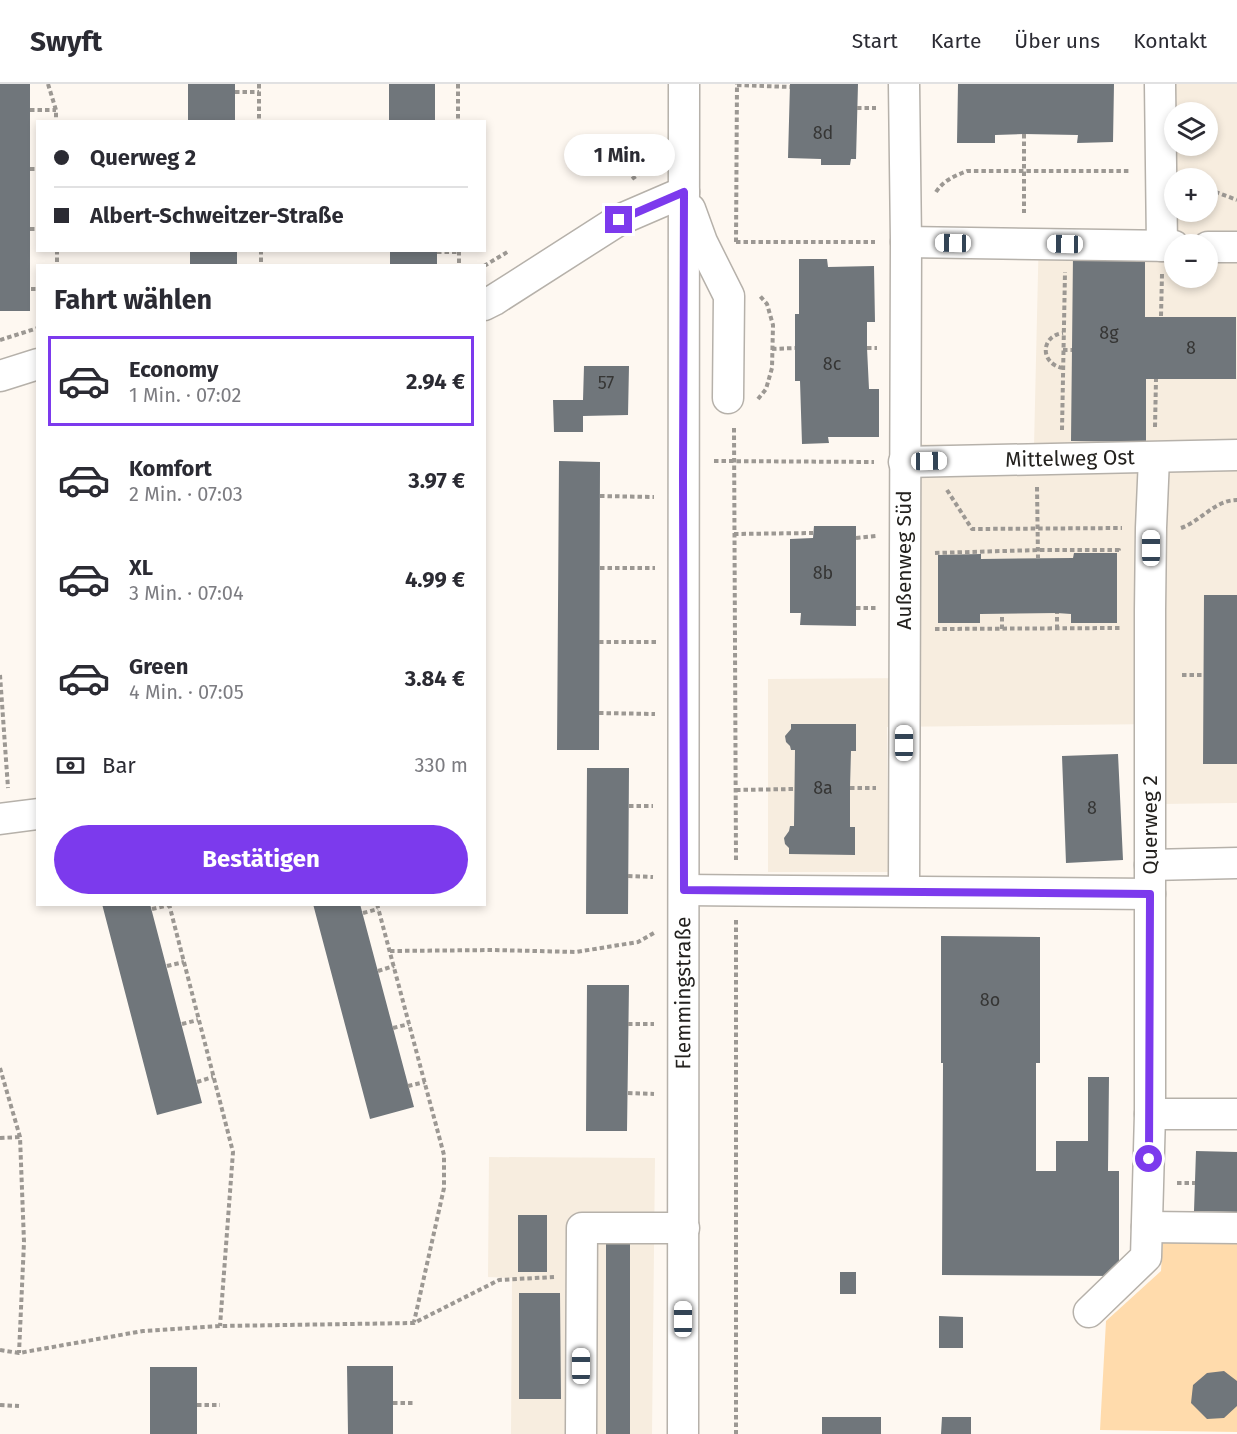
<!DOCTYPE html>
<html lang="de">
<meta charset="utf-8">
<style>
:root{--surface:#fff;--page:#f2f2f3;--text:#2b2b33;--muted:#7c7c81;--line:#e1e1e2;--accent:#7c3aed}
body{margin:0;font-family:"Fira Sans",sans-serif;background:var(--page);color:var(--text);height:100vh;display:flex;flex-direction:column;font-size:22px;white-space:nowrap}
*{box-sizing:border-box;margin:0}
p{font-size:20px;color:var(--muted)}
.icon{flex:none;width:33px;height:33px;fill:none;stroke:currentColor;stroke-width:2;stroke-linecap:round;stroke-linejoin:round}
.map{position:relative;flex:1;overflow:hidden}
.drawer{position:absolute;left:36px;top:180px;width:450px;height:642px;display:flex;flex-direction:column;background:var(--surface);border-radius:0px;box-shadow:0 3px 9px #0003}
.drawer>*{flex:none}
.banner{position:absolute;left:36px;top:36px;width:450px;height:132px;border-radius:0px;box-shadow:0 3px 9px #0003;display:grid;align-content:center;height:132px;padding:0 18px;background:var(--surface)}
.buttons{position:absolute;left:1164px;top:18px;display:grid;gap:12px}
.buttons a{display:grid;place-items:center;width:54px;height:54px;border-radius:50%;background:var(--surface);box-shadow:0 3px 9px #0003;font-size:30px}
.end{position:absolute;width:27px;height:27px;margin:-14px;border:8px solid #7c3aed;background:#fff;box-shadow:0 0 0 3px #fff}
.from{border-radius:50%}
.bubble{position:absolute;height:42px;border-radius:21px;background:var(--surface);box-shadow:0 3px 9px #0003;font-size:20px;font-weight:700;line-height:42px;text-align:center}
.car{position:absolute;width:18px;height:36px;margin:-18px -9px;border-radius:8px;box-shadow:0 0 4px 2px #0007;background:linear-gradient(#fff 24%,#345 0 40%,#fff 0 76%,#345 0 86%,#fff 0)}
.banner b{display:flex;align-items:center;gap:21px;height:57px;font-size:22px}
.banner b+b{border-top:2px solid var(--line)}
.banner i{width:15px;height:15px;background:var(--text)}
ul{padding:0;list-style:none}
li{display:flex;align-items:center;gap:18px;height:90px;margin:0 12px 9px;padding:0 6px;border:3px solid transparent;border-radius:0px}
li div{flex:1}
li b{display:block;font-size:22px}
li em{font-style:normal;font-weight:700}
li.on{border-color:var(--accent)}
li>.icon{width:54px;height:54px;stroke-width:1.5}
h2{padding:0 18px;font-size:27px;line-height:72px}
.pay{display:flex;align-items:center;gap:15px;height:66px;padding:0 18px;font-size:22px}
.pay p{margin-inline-start:auto}
.action{display:flex;gap:12px;margin-top:auto;padding:12px 18px}
.action a{flex:1;height:69px;border-radius:36px;background:var(--accent);color:#fff;font-size:24px;font-weight:700;line-height:69px;text-align:center}
header{display:flex;align-items:center;gap:36px;box-sizing:border-box;height:84px;padding:0 30px;background:var(--surface);border-bottom:2px solid var(--line)}
header strong{font-size:28px}
nav{display:flex;gap:33px;margin-inline-start:auto;font-size:21px}
.map>svg:first-child{display:block}
</style>
<header>
<strong>Swyft</strong>
<nav><a>Start</a><a>Karte</a><a>Über uns</a><a>Kontakt</a></nav>
</header>
<div class="map">
<svg width="1237" height="1350" viewBox="0 0 1237 1350">
<rect width="100%" height="100%" fill="#fef8f1"/>
<path fill="#f7eddf" fill-rule="evenodd" d="M 1169,0 L 1237,0 L 1237,719 L 1162,720 L 1160,640 L 887,643 L 888,788 L 768,788 L 768,595 L 915,594 L 917,360 L 1034,363 L 1039,145 L 1170,147 ZM 1174,28 L 1208,28 L 1208,62 L 1174,62 ZM 1174,94 L 1208,94 L 1208,128 L 1174,128 ZM 1174,160 L 1208,160 L 1208,194 L 1174,194 Z
M 489,1073 L 655,1074 L 652,1350 L 511,1350 L 512,1194 L 488,1193 Z"/>
<path fill="#ffdbac" d="M 1163,1152 L 1237,1152 L 1237,1348 L 1100,1346 L 1106,1237 L 1161,1187 Z"/>
<path fill="#70767b" d="M 0,0 L 30,0 L 30,227 L 0,227 Z
M 188,0 L 235,0 L 235,38 L 188,38 Z
M 389,0 L 435,0 L 435,38 L 389,38 Z
M 790,0 L 858,0 L 856,75 L 851,75 L 850,81 L 821,81 L 821,75 L 788,74 Z
M 958,0 L 1114,0 L 1113,58 L 1077,59 L 1078,51 L 1024,50 L 995,51 L 995,59 L 957,59 Z
M 190,166 L 237,166 L 237,182 L 190,182 Z
M 390,166 L 437,166 L 437,182 L 390,182 Z
M 1073,171 L 1145,171 L 1145,233 L 1236,233 L 1236,295 L 1146,295 L 1146,358 L 1071,357 Z
M 799,175 L 827,175 L 828,183 L 874,182 L 875,238 L 867,238 L 867,264 L 869,305 L 879,305 L 879,353 L 828,353 L 829,359 L 802,360 L 800,297 L 795,297 L 795,230 L 799,230 Z
M 584,282 L 629,282 L 628,331 L 583,332 L 583,348 L 554,348 L 553,316 L 583,316 Z
M 559,377 L 600,378 L 599,666 L 557,666 Z
M 814,442 L 856,442 L 856,542 L 800,541 L 801,529 L 790,529 L 790,455 L 813,454 Z
M 1074,469 L 1117,469 L 1117,539 L 1071,539 L 1071,530 L 1057,529 L 980,530 L 980,539 L 938,539 L 938,471 L 981,470 L 981,475 L 1073,474 Z
M 1204,511 L 1237,511 L 1237,680 L 1203,680 Z
M 791,640 L 856,640 L 856,667 L 851,667 L 850,704 L 850,743 L 855,743 L 855,771 L 789,770 L 789,764 L 785,760 L 784,754 L 789,747 L 790,742 L 794,742 L 795,666 L 791,666 L 790,662 L 786,658 L 785,652 L 791,645 Z
M 1118,670 L 1123,776 L 1066,779 L 1062,672 Z
M 587,684 L 629,684 L 628,830 L 586,830 Z
M 102,820 L 150,820 L 202,1019 L 157,1031 Z
M 313,820 L 360,820 L 414,1023 L 370,1035 Z
M 941,852 L 1040,853 L 1040,979 L 1036,979 L 1036,1087 L 1056,1087 L 1056,1057 L 1088,1057 L 1088,993 L 1109,993 L 1108,1087 L 1119,1087 L 1119,1192 L 942,1191 L 943,979 L 941,979 Z
M 587,901 L 629,901 L 627,1047 L 586,1047 Z
M 1196,1067 L 1237,1068 L 1237,1128 L 1194,1127 Z
M 518,1131 L 547,1131 L 547,1188 L 518,1188 Z
M 606,1158 L 630,1158 L 630,1350 L 606,1350 Z
M 840,1188 L 856,1188 L 856,1210 L 840,1210 Z
M 519,1209 L 560,1209 L 561,1315 L 519,1315 Z
M 939,1232 L 963,1233 L 963,1264 L 939,1264 Z
M 347,1282 L 393,1282 L 393,1350 L 348,1350 Z
M 150,1283 L 197,1283 L 197,1350 L 150,1350 Z
M 1224,1287 L 1237,1297 L 1237,1322 L 1224,1334 L 1207,1335 L 1191,1319 L 1193,1301 L 1207,1289 Z
M 822,1333 L 881,1333 L 881,1350 L 822,1350 Z
M 942,1333 L 971,1333 L 971,1350 L 941,1350 Z"/>
<g fill="none" stroke-linecap="round" stroke-linejoin="round">
<g stroke="#b6b1aa" stroke-width="33">
<g id="minor">
<path d="M 904,0 L 906,158 L 904,807"/>
<path d="M 1160,0 L 1162,162"/>
<path d="M 690,125 L 702,158 L 729,212 L 728,314"/>
<path d="M 906,158 L 1174,162"/>
<path d="M 1208,163 L 1237,163"/>
<path d="M 484,221 L 494,216 L 619,136 L 684,108"/>
<path d="M 0,292 L 38,280"/>
<path id="s1" d="M 904,378 L 1237,371"/>
<path d="M 0,735 L 38,730"/>
<path d="M 1150,781 L 1237,779"/>
<path d="M 684,806 L 1150,810"/>
<path d="M 1150,1030 L 1237,1030"/>
<path d="M 1147,1143 L 1237,1144"/>
<path d="M 1089,1228 L 1146,1173 L 1150,1030 L 1150,526 L 1151,444 L 1154,374"/>
<path d="M 581,1350 L 582,1144 L 684,1144"/>
<path id="s2" d="M 683,1350 L 684,0"/>
</g>
</g>
<path stroke="#9c9893" stroke-width="4" stroke-dasharray="4.5 3" stroke-linecap="butt" d="M 48,0 L 56,26 L 56,38
M 259,0 L 259,38
M 458,0 L 458,38
M 737,1 L 790,3
M 235,8 L 259,8
M 857,24 L 876,24
M 30,26 L 56,26
M 1024,50 L 1024,129
M 30,85 L 38,85
M 632,95 L 655,78
M 1208,105 L 1237,116
M 936,108 C 943,97 954,92 967,87 L 1131,87
M 30,145 L 38,145
M 736,158 L 737,0
M 736,158 L 875,158
M 57,166 L 57,182
M 261,166 L 261,182
M 459,167 L 459,182
M 437,168 L 459,168
M 484,182 L 509,167
M 31,205 L 38,205
M 1161,232 L 1162,190
M 0,256 L 38,244
M 867,264 L 877,264
M 772,265 L 795,264
M 1063,266 L 1072,266
M 1063,284 C 1040,280 1040,252 1063,249
M 758,315 L 766,305 L 772,284 L 773,241 L 767,220 L 760,212
M 1155,343 L 1156,295
M 734,344 L 736,777
M 1062,346 L 1065,188
M 714,377 L 874,378
M 1037,403 L 1038,474
M 947,406 L 972,445 L 1122,444
M 600,412 L 654,413
M 1181,444 C 1201,437 1215,416 1237,416
M 734,450 L 813,449
M 856,454 L 876,452
M 935,469 L 1038,466 L 1119,466 L 1119,469
M 600,484 L 655,484
M 856,524 L 876,524
M 935,545 L 1120,544
M 1002,545 L 1002,530
M 1057,545 L 1057,529
M 599,558 L 656,558
M 0,591 L 8,704
M 1182,591 L 1203,591
M 599,629 L 655,630
M 850,704 L 876,704
M 736,706 L 795,705
M 629,722 L 653,722
M 628,792 L 653,793
M 169,820 L 233,1068 L 220,1242
M 377,820 L 444,1071 L 444,1104 L 414,1238
M 152,825 L 169,821
M 363,829 L 378,825
M 736,836 L 736,1350
M 390,867 L 494,866 L 576,868 L 638,858 L 654,849
M 167,882 L 184,878
M 378,887 L 394,882
M 182,940 L 198,936
M 628,940 L 654,940
M 393,944 L 409,940
M 0,984 L 20,1053 L 24,1158 L 19,1269
M 197,998 L 213,993
M 408,1002 L 425,998
M 628,1009 L 654,1010
M 0,1054 L 20,1053
M 1177,1099 L 1195,1099
M 0,1266 L 19,1269 L 143,1247 L 220,1242 L 414,1239 L 499,1196 L 554,1193
M 393,1319 L 414,1319
M 0,1321 L 19,1322
M 197,1321 L 220,1321"/>
<use href="#minor" stroke="#fff" stroke-width="30"/>
</g>
<g fill="none" stroke-linecap="round" stroke-linejoin="round">
<path stroke="#7c3aed" stroke-width="8" d="M 619,136 L 684,108 L 683,392 L 684,806 L 1150,810 L 1149,1075"/>
</g>
<g text-anchor="middle" dominant-baseline="central" stroke-width="6" stroke-linejoin="round" paint-order="stroke">
<g font-size="18" fill="#363635">
<text x="823" y="49">8d</text>
<text x="1109" y="249">8g</text>
<text x="1191" y="264">8</text>
<text x="832" y="280">8c</text>
<text x="606" y="299">57</text>
<text x="823" y="489">8b</text>
<text x="823" y="704">8a</text>
<text x="1092" y="724">8</text>
<text x="990" y="916">8o</text>
</g>
<g font-size="21" fill="#23211e" stroke="#fff">
<text stroke="none"><textPath href="#s1" startOffset="166">Mittelweg Ost</textPath></text>
<text transform="translate(904 476) rotate(-90)">Außenweg Süd</text>
<text transform="translate(1150 741) rotate(-90)">Querweg 2</text>
<text stroke="none"><textPath href="#s2" startOffset="441">Flemmingstraße</textPath></text>
</g>
</g>
</svg>
<div class="buttons">
<a><svg class="icon" aria-label="layers" viewBox="0 0 24 24"><path d="M12 4l9 5-9 5-9-5zM3 14l9 5 9-5"/></svg></a>
<a>+</a>
<a>−</a>
</div>
<i class="end from" style="left:1149px;top:1075px"></i>
<i class="end" style="left:619px;top:136px"></i>
<div class="bubble" style="left:564px;top:50px;width:111px">1 Min.</div>
<i class="car" style="left:953px;top:159px;rotate:271deg"></i>
<i class="car" style="left:1065px;top:160px;rotate:271deg"></i>
<i class="car" style="left:929px;top:377px;rotate:89deg"></i>
<i class="car" style="left:1151px;top:464px;rotate:0deg"></i>
<i class="car" style="left:904px;top:659px;rotate:0deg"></i>
<i class="car" style="left:683px;top:1235px;rotate:0deg"></i>
<i class="car" style="left:581px;top:1282px;rotate:0deg"></i>
<div class="banner">
<b><i class="from"></i>Querweg 2</b>
<b><i></i>Albert-Schweitzer-Straße</b>
</div>
<section class="drawer">
<h2>Fahrt wählen</h2>
<ul>
<li class="on"><svg class="icon" aria-label="car" viewBox="0 0 24 24"><path d="M5 17H2v-5l4-1 3-4h7l3 4 3 1v5h-3M9 17h6M6 11h13"/><circle cx="7" cy="17" r="2"/><circle cx="17" cy="17" r="2"/></svg><div><b>Economy</b><p>1 Min. · 07:02</p></div><em>2.94 €</em></li>
<li><svg class="icon" aria-label="car" viewBox="0 0 24 24"><path d="M5 17H2v-5l4-1 3-4h7l3 4 3 1v5h-3M9 17h6M6 11h13"/><circle cx="7" cy="17" r="2"/><circle cx="17" cy="17" r="2"/></svg><div><b>Komfort</b><p>2 Min. · 07:03</p></div><em>3.97 €</em></li>
<li><svg class="icon" aria-label="car" viewBox="0 0 24 24"><path d="M5 17H2v-5l4-1 3-4h7l3 4 3 1v5h-3M9 17h6M6 11h13"/><circle cx="7" cy="17" r="2"/><circle cx="17" cy="17" r="2"/></svg><div><b>XL</b><p>3 Min. · 07:04</p></div><em>4.99 €</em></li>
<li><svg class="icon" aria-label="car" viewBox="0 0 24 24"><path d="M5 17H2v-5l4-1 3-4h7l3 4 3 1v5h-3M9 17h6M6 11h13"/><circle cx="7" cy="17" r="2"/><circle cx="17" cy="17" r="2"/></svg><div><b>Green</b><p>4 Min. · 07:05</p></div><em>3.84 €</em></li>
</ul>
<div class="pay"><svg class="icon" aria-label="cash" viewBox="0 0 24 24"><path d="M3 7h18v10H3z"/><circle cx="12" cy="12" r="2"/></svg>Bar<p>330 m</p></div>
<div class="action"><a>Bestätigen</a></div>
</section>
</div>
